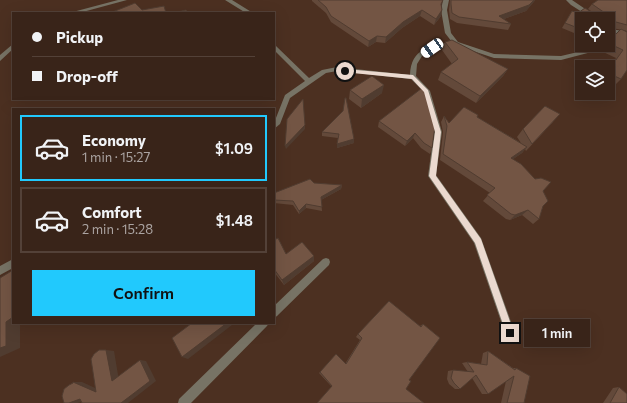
<!DOCTYPE html>
<meta charset="utf-8">
<style>
:root{--surface:#392419;--page:#443026;--text:#f1f3f6;--muted:#aba4a2;--line:#534138;--accent:#21c9fd}
body{margin:0;font-family:Commissioner,sans-serif;background:var(--page);color:var(--text);height:100vh;display:flex;flex-direction:column;font-size:15px;white-space:nowrap}
*{box-sizing:border-box;margin:0}
p{font-size:13px;color:var(--muted)}
.icon{flex:none;width:22px;height:22px;fill:none;stroke:currentColor;stroke-width:2;stroke-linecap:round;stroke-linejoin:round}
.map{position:relative;flex:1;overflow:hidden}
.sheet{position:absolute;left:12px;top:108px;width:263px;height:216px;display:flex;flex-direction:column;background:var(--surface);border-radius:0px;box-shadow:0 4px 16px #0002,0 0 0 1px var(--line)}
.sheet>*{flex:none}
.guide{position:absolute;left:12px;top:12px;width:263px;height:88px;border-radius:0px;box-shadow:0 4px 16px #0002,0 0 0 1px var(--line);display:grid;align-content:center;height:88px;padding:0 20px;background:var(--surface)}
.tools{position:absolute;left:575px;top:12px;display:grid;gap:8px}
.tools a{display:grid;place-items:center;width:40px;height:40px;border-radius:0px;background:var(--surface);box-shadow:0 4px 16px #0002,0 0 0 1px var(--line);font-size:20px}
.end{position:absolute;width:18px;height:18px;margin:-9px;border:5px solid #ebd9cf;background:#111;box-shadow:0 0 0 2px #111}
.from{border-radius:50%}
.bubble{position:absolute;height:28px;border-radius:0px;background:var(--surface);box-shadow:0 4px 16px #0002,0 0 0 1px var(--line);font-size:13px;font-weight:600;line-height:28px;text-align:center}
.car{position:absolute;width:12px;height:24px;margin:-12px -6px;border-radius:5px;box-shadow:0 0 3px 1px #0007;background:linear-gradient(#fff 24%,#345 0 40%,#fff 0 76%,#345 0 86%,#fff 0)}
.guide b{display:flex;align-items:center;gap:14px;height:38px;font-size:15px}
.guide b+b{border-top:1px solid var(--line)}
.guide i{width:10px;height:10px;background:var(--text)}
ul{padding:7px 0 0;list-style:none}
li{display:flex;align-items:center;gap:12px;height:66px;margin:0 8px 6px;padding:0 12px;border:2px solid var(--line);border-radius:0px}
li div{flex:1}
li b{display:block;font-size:15px}
li em{font-style:normal;font-weight:600}
li.on{border-color:var(--accent)}
li>.icon{width:36px;height:36px;stroke-width:1.5}
.action{display:flex;gap:8px;margin-top:auto;padding:8px 20px}
.action a{flex:1;height:46px;border-radius:0px;background:var(--accent);color:#111;font-size:16px;font-weight:600;line-height:46px;text-align:center}
.map>svg:first-child{display:block}
</style>
<div class="map">
<svg width="627" height="403" viewBox="0 0 627 403">
<rect width="100%" height="100%" fill="#4c3021"/>
<g fill="none" stroke-linecap="round" stroke-linejoin="round">
<path fill="#777365" fill-rule="evenodd" d="M 118,0 L 127,0 L 79,13 L 69,13 Z
M 225,0 L 232,0 L 253,13 L 246,13 Z
M 443,0 L 449,0 L 447,10 L 451,33 L 458,42 L 494,54 L 561,56 L 599,47 L 601,45 L 607,45 L 603,49 L 561,60 L 494,58 L 455,45 L 433,50 L 422,56 L 417,64 L 416,76 L 430,91 L 442,132 L 436,175 L 481,238 L 515,333 L 513,336 L 510,338 L 507,336 L 505,333 L 474,243 L 428,176 L 434,132 L 424,92 L 411,79 L 337,71 L 326,73 L 290,98 L 280,124 L 274,129 L 274,123 L 285,95 L 305,81 L 274,50 L 274,45 L 276,46 L 309,78 L 322,70 L 337,67 L 410,75 C 411,48 430,46 452,42 L 445,33 L 441,10 Z
M 566,0 L 572,0 L 600,19 L 593,19 L 571,5 Z
M 612,29 L 627,32 L 627,36 L 614,33 L 613,38 L 608,42 L 609,31 Z
M 13,44 L 13,49 L 0,61 L 0,55 Z
M 326,258 L 329,259 L 330,262 L 329,265 L 277,316 L 274,318 L 274,306 L 323,259 Z
M 13,259 L 13,268 L 0,275 L 0,266 Z
M 257,323 L 269,323 L 267,326 L 191,403 L 178,403 L 179,399 Z"/>
</g>
<path fill="#63493a" d="M 312,0 L 443,0 L 441,4 L 442,10 L 441,16 L 434,25 L 420,16 L 402,28 L 385,43 L 376,42 L 368,47 L 331,22 L 326,13 L 312,1 Z
M 450,0 L 535,0 L 526,11 L 504,19 L 511,24 L 508,30 L 457,23 L 450,19 L 449,10 Z
M 627,0 L 627,31 L 612,28 L 608,31 L 608,19 L 582,19 L 582,33 L 574,33 L 562,28 L 572,11 L 578,13 L 597,15 L 588,9 L 592,4 Z
M 627,32 L 621,79 L 614,86 L 608,84 L 608,69 L 616,58 L 601,51 L 606,45 L 608,45 L 608,43 L 614,36 Z
M 445,42 L 508,69 L 503,76 L 476,103 L 438,80 L 441,72 L 452,64 L 442,50 Z
M 350,90 L 382,93 L 361,108 L 349,99 Z
M 343,111 L 354,143 L 337,148 L 338,138 L 322,136 L 322,132 Z
M 478,115 L 477,117 L 521,143 L 517,137 L 523,129 L 553,122 L 526,151 L 525,149 L 522,153 L 513,159 L 543,191 L 543,206 L 539,219 L 533,224 L 522,215 L 510,220 L 506,219 L 483,201 L 490,193 L 440,160 L 443,132 L 441,122 L 444,116 L 449,123 Z
M 379,121 L 435,126 L 432,148 L 430,154 L 421,148 L 413,138 L 405,146 L 378,127 Z
M 314,183 L 342,185 L 341,189 L 321,200 L 322,211 L 306,208 L 299,214 L 293,205 L 274,203 L 274,193 Z
M 274,240 L 286,254 L 314,261 L 284,285 L 274,272 Z
M 423,324 L 440,338 L 331,386 L 319,373 L 320,372 L 345,364 L 360,340 L 356,337 L 358,334 L 420,326 Z
M 488,351 L 513,368 L 516,368 L 524,403 L 501,403 L 506,381 L 488,394 L 482,394 L 472,378 L 460,389 L 455,389 L 449,384 L 447,379 L 448,371 L 453,370 L 468,372 L 462,363 L 467,362 L 481,364 L 483,353 Z
M 619,387 L 627,403 L 603,403 L 613,388 Z"/>
<path fill="#503c30" d="M 534,0 L 535,0 L 534,2 L 526,11 L 496,22 L 499,16 Z
M 422,10 L 420,16 L 402,28 L 385,43 L 386,37 L 403,22 Z
M 442,10 L 441,16 L 434,25 L 436,19 Z
M 616,22 L 612,28 L 608,31 L 612,26 Z
M 377,36 L 376,42 L 368,47 L 369,41 Z
M 508,69 L 503,76 L 476,103 L 480,96 Z
M 384,85 L 382,93 L 361,108 L 362,99 Z
M 305,125 L 305,129 L 286,149 L 285,146 Z
M 415,133 L 413,138 L 405,146 L 407,141 Z
M 354,139 L 354,143 L 337,148 L 337,144 Z
M 527,147 L 522,153 L 506,164 L 511,158 Z
M 342,185 L 341,189 L 321,200 L 321,197 Z
M 306,204 L 306,208 L 299,214 L 299,211 Z
M 528,210 L 522,215 L 510,220 L 515,215 Z
M 314,256 L 314,261 L 284,285 L 282,280 Z
M 13,317 L 13,323 L 24,323 L 20,325 L 20,348 L 0,357 L 0,348 L 6,322 Z
M 227,323 L 231,323 L 232,325 L 188,359 L 182,357 Z
M 106,350 L 114,351 L 119,381 L 112,381 Z
M 140,360 L 146,361 L 156,381 L 128,403 L 121,403 Z
M 73,382 L 82,382 L 104,392 L 96,392 Z
M 80,399 L 89,399 L 78,403 L 69,403 Z"/>
<path fill="#735544" stroke="#503c30" d="M 318,0 L 443,0 L 441,4 L 442,10 L 436,19 L 422,10 L 403,22 L 386,37 L 377,36 L 369,41 L 331,16 L 326,7 Z
M 451,0 L 534,0 L 529,5 L 499,16 L 511,24 L 459,17 L 452,13 L 451,4 Z
M 598,0 L 627,0 L 627,25 L 616,22 L 612,26 L 608,27 L 608,19 L 582,19 L 582,28 L 578,28 L 565,23 L 572,11 L 578,13 L 585,8 L 596,15 L 605,15 L 605,13 L 592,4 Z
M 135,3 L 142,10 L 164,6 L 166,13 L 110,13 Z
M 186,10 L 188,13 L 173,13 Z
M 621,29 L 627,32 L 627,70 L 621,79 L 608,73 L 608,71 L 623,50 L 608,43 L 615,38 L 614,36 Z
M 452,40 L 508,69 L 480,96 L 441,72 L 458,59 L 445,42 Z
M 372,76 L 384,85 L 362,99 L 350,90 Z
M 422,88 L 427,95 L 435,126 L 432,148 L 424,143 L 415,133 L 407,141 L 379,121 Z
M 345,98 L 346,98 L 354,139 L 337,144 L 339,134 L 322,132 L 343,111 Z
M 303,99 L 305,125 L 285,146 L 287,119 Z
M 545,106 L 560,114 L 532,144 L 523,129 Z
M 464,107 L 478,115 L 477,117 L 527,147 L 511,158 L 521,164 L 535,179 L 541,178 L 551,182 L 543,191 L 548,201 L 543,206 L 539,219 L 528,210 L 515,215 L 511,214 L 487,195 L 495,188 L 443,154 L 447,126 L 444,116 L 449,123 Z
M 310,179 L 314,183 L 342,185 L 321,197 L 322,207 L 306,204 L 299,211 L 293,201 L 274,200 L 274,193 Z
M 278,238 L 286,254 L 302,242 L 314,256 L 282,280 L 274,269 L 274,263 L 276,262 L 274,262 L 274,240 Z
M 13,270 L 13,317 L 6,322 L 6,346 L 0,348 L 0,278 Z
M 389,301 L 421,327 L 423,324 L 440,338 L 409,380 L 411,381 L 406,389 L 424,403 L 317,403 L 332,386 L 320,372 L 336,354 L 346,364 L 362,338 L 358,334 Z
M 192,323 L 227,323 L 182,357 L 172,338 Z
M 99,350 L 106,350 L 112,381 L 140,360 L 150,381 L 121,403 L 82,403 L 80,399 L 69,403 L 64,403 L 62,396 L 64,389 L 69,385 L 73,383 L 73,382 L 96,392 L 91,359 L 94,354 Z
M 488,351 L 515,370 L 516,368 L 530,376 L 524,403 L 507,403 L 514,376 L 488,394 L 476,375 L 460,389 L 454,383 L 451,378 L 453,370 L 474,372 L 467,362 L 487,365 Z
M 619,387 L 627,394 L 627,403 L 610,403 Z"/>
<path fill="#ebd9cf" d="M 345,69 L 413,75 L 428,90 L 441,132 L 436,176 L 481,239 L 514,333 L 513,336 L 507,336 L 506,333 L 475,243 L 429,176 L 435,132 L 424,92 L 412,79 L 343,72 L 343,69 Z"/>
</svg>
<div class="tools">
<a><svg class="icon" aria-label="locate" viewBox="0 0 24 24"><circle cx="12" cy="12" r="6"/><path d="M12 2v4M12 18v4M2 12h4M18 12h4"/></svg></a>
<a><svg class="icon" aria-label="layers" viewBox="0 0 24 24"><path d="M12 4l9 5-9 5-9-5zM3 14l9 5 9-5"/></svg></a>
</div>
<i class="end from" style="left:345px;top:71px"></i>
<i class="end" style="left:510px;top:333px"></i>
<div class="bubble" style="left:524px;top:319px;width:66px">1 min</div>
<i class="car" style="left:432px;top:48px;rotate:236deg"></i>
<div class="guide">
<b><i class="from"></i>Pickup</b>
<b><i></i>Drop-off</b>
</div>
<section class="sheet">
<ul>
<li class="on"><svg class="icon" aria-label="car" viewBox="0 0 24 24"><path d="M5 17H2v-5l4-1 3-4h7l3 4 3 1v5h-3M9 17h6M6 11h13"/><circle cx="7" cy="17" r="2"/><circle cx="17" cy="17" r="2"/></svg><div><b>Economy</b><p>1 min · 15:27</p></div><em>$1.09</em></li>
<li><svg class="icon" aria-label="car" viewBox="0 0 24 24"><path d="M5 17H2v-5l4-1 3-4h7l3 4 3 1v5h-3M9 17h6M6 11h13"/><circle cx="7" cy="17" r="2"/><circle cx="17" cy="17" r="2"/></svg><div><b>Comfort</b><p>2 min · 15:28</p></div><em>$1.48</em></li>
</ul>
<div class="action"><a>Confirm</a></div>
</section>
</div>
